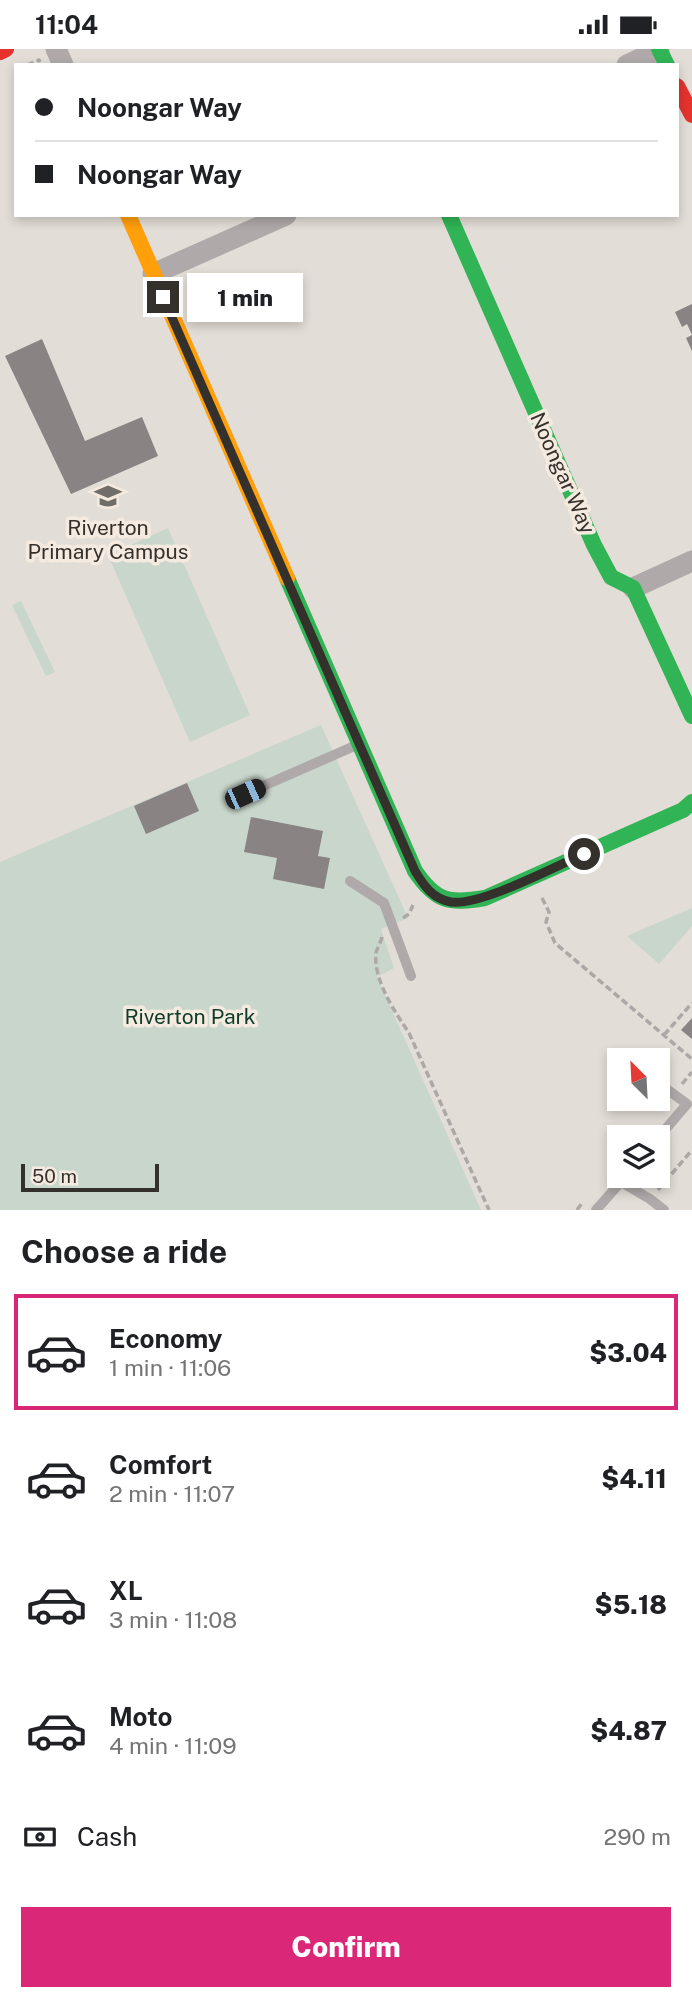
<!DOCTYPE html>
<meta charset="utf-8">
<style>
:root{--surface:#fff;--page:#f6f6f6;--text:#202124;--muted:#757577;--line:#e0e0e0;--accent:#db2777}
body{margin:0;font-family:"Public Sans",sans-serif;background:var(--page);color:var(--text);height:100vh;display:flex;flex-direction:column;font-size:26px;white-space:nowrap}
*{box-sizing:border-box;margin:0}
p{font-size:23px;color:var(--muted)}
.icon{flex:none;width:38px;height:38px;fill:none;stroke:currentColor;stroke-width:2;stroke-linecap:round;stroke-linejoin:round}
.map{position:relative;height:1161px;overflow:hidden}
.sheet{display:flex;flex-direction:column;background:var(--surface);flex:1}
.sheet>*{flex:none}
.banner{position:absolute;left:14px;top:14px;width:665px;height:154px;border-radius:0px;box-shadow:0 4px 10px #0003;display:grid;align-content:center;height:154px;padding:0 21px;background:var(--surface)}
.needle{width:46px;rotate:336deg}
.tools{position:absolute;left:607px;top:999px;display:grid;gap:14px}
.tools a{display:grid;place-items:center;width:63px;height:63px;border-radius:0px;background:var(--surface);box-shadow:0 4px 10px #0003;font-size:35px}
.scale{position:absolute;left:21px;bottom:18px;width:138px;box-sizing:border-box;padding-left:7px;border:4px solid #34302c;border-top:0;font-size:19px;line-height:24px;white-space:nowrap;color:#34302c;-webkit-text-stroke:5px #f5eadf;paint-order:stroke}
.end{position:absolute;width:32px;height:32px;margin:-16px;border:9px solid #34302c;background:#fff;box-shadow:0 0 0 4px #fff}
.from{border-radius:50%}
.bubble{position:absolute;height:49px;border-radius:0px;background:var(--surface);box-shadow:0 4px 10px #0003;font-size:23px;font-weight:800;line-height:49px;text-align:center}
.car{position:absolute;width:21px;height:42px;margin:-21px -10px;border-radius:9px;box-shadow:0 0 5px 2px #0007;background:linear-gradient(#222 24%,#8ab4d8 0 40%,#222 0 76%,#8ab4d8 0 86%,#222 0)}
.banner b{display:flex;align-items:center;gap:24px;height:66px;font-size:26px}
.banner b+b{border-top:2px solid var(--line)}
.banner i{width:18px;height:18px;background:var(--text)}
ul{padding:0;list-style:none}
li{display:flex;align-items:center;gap:21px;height:116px;margin:0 14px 10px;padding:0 7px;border:4px solid transparent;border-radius:0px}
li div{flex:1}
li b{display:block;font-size:26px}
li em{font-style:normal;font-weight:800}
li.on{border-color:var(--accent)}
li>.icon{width:63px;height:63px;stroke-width:1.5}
h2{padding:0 21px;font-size:32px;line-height:84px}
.pay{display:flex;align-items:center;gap:18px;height:77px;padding:0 21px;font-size:26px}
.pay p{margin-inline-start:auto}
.primary-button{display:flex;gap:14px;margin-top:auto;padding:14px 21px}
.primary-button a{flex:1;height:80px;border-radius:0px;background:var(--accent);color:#fff;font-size:28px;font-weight:800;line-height:80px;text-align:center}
.status{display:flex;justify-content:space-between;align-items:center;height:49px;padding:0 35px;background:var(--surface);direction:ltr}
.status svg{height:19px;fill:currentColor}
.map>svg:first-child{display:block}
</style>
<div class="status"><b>11:04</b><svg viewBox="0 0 49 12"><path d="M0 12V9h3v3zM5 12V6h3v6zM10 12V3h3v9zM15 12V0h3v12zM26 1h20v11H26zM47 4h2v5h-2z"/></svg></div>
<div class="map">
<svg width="692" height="1161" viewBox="0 0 692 1161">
<rect width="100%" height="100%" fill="#e3ddd7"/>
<path fill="#c8d6cb" d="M 168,479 L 250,666 L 190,693 L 108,506 Z
M 21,552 L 55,623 L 46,627 L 12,556 Z
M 321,676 L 408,869 L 381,880 L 394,919 L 377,928 L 481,1161 L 0,1161 L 0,813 Z
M 692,859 L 692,877 L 659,915 L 627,887 Z"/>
<path fill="#8a8384" d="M 692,255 L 692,302 L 686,289 L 692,286 L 687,275 L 682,278 L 675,263 Z
M 42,290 L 85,392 L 142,368 L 158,407 L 71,445 L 5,307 Z
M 187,734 L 199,762 L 146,785 L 134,757 Z
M 251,768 L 323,782 L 318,807 L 330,809 L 324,840 L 273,830 L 277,809 L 244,803 Z
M 692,969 L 692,990 L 681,981 Z"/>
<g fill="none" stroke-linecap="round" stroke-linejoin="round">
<path stroke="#ada8a7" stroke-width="3.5" stroke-dasharray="7 3.5" stroke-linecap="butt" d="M 27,16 L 39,11 L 40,13
M 542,849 L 549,863 L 546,873 L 555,894 L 692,1010
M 403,869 L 409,865 L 413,856
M 382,888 C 381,893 377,899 376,904 C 373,931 395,963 409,984 L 489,1161
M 664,986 L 692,954
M 682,1035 L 692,1023
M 637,1088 L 646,1079
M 658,1141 L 692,1101
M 577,1161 L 582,1154"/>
<path stroke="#afa9a9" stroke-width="10" d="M 245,745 L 359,695
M 350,832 L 384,854 L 411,927
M 658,1089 L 687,1055 L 664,1038
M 621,1133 L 650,1150 L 664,1161
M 596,1161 L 626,1127"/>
<path stroke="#afa9a9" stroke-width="21" d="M 56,0 L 63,16
M 627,16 L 659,1
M 153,225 L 286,166
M 633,539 L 692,512"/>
<path stroke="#30b455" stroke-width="16" d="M 659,0 L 667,16
M 449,166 L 594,496 L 611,528 L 633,539 L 692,667
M 287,529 L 415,822 C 436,853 449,855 485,849 L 683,761 L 692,753"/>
<path stroke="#ff9f0a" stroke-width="16" d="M 128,166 L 287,529"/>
<path stroke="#e5322d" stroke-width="16" d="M 0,3 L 6,0
M 677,37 L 692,66"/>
</g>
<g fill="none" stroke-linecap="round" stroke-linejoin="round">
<path stroke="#34302c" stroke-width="9" d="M 163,248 L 415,822 C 424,837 433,850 451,853 C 481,857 554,818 584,805"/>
</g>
<defs>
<g id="school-bare" transform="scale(2.1)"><path d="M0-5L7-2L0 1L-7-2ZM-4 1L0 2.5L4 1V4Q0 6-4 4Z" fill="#716d68" stroke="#f5eadf" stroke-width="2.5" paint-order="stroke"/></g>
</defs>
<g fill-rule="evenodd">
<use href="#school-bare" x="108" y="447"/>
</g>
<g text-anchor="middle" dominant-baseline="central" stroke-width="7" stroke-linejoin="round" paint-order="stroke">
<g font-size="21" fill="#34302c" stroke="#f5eadf">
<text transform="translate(563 424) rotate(66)">Noongar Way</text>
</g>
<g font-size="21" fill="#34302c" stroke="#f5eadf">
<text x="108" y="478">Riverton<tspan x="108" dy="24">Primary Campus</tspan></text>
</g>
<g font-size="21" fill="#0b3b29" stroke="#f5eadf">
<text x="190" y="967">Riverton Park</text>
</g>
</g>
</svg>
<div class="tools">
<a><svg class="needle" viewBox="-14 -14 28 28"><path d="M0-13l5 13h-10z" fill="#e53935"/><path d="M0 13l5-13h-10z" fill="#757577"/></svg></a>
<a><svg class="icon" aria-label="layers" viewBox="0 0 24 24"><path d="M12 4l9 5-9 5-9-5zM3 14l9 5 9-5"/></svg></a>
</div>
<div class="scale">50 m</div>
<i class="end from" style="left:584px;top:805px"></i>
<i class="end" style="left:163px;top:248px"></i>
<div class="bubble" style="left:187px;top:224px;width:116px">1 min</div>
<i class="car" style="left:245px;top:745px;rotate:66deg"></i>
<div class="banner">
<b><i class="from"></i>Noongar Way</b>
<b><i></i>Noongar Way</b>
</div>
</div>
<section class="sheet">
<h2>Choose a ride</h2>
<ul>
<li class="on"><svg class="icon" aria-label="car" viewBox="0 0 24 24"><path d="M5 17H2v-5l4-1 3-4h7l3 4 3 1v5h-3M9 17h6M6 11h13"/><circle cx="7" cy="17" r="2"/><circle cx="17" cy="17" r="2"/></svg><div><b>Economy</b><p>1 min · 11:06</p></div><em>$3.04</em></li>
<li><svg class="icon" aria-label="car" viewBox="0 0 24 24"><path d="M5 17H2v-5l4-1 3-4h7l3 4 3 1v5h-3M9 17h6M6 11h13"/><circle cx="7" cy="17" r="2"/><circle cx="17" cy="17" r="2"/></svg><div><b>Comfort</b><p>2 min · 11:07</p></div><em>$4.11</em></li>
<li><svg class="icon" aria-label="car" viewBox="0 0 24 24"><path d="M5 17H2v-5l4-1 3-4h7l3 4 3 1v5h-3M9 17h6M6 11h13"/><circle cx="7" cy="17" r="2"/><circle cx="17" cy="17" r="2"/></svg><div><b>XL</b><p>3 min · 11:08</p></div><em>$5.18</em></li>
<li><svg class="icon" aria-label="car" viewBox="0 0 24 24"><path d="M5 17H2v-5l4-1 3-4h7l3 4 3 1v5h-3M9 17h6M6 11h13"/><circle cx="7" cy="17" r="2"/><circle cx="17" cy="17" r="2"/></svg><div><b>Moto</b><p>4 min · 11:09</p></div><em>$4.87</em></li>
</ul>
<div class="pay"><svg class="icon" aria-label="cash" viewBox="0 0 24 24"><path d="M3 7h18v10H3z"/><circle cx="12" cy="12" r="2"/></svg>Cash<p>290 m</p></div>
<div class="primary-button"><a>Confirm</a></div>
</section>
